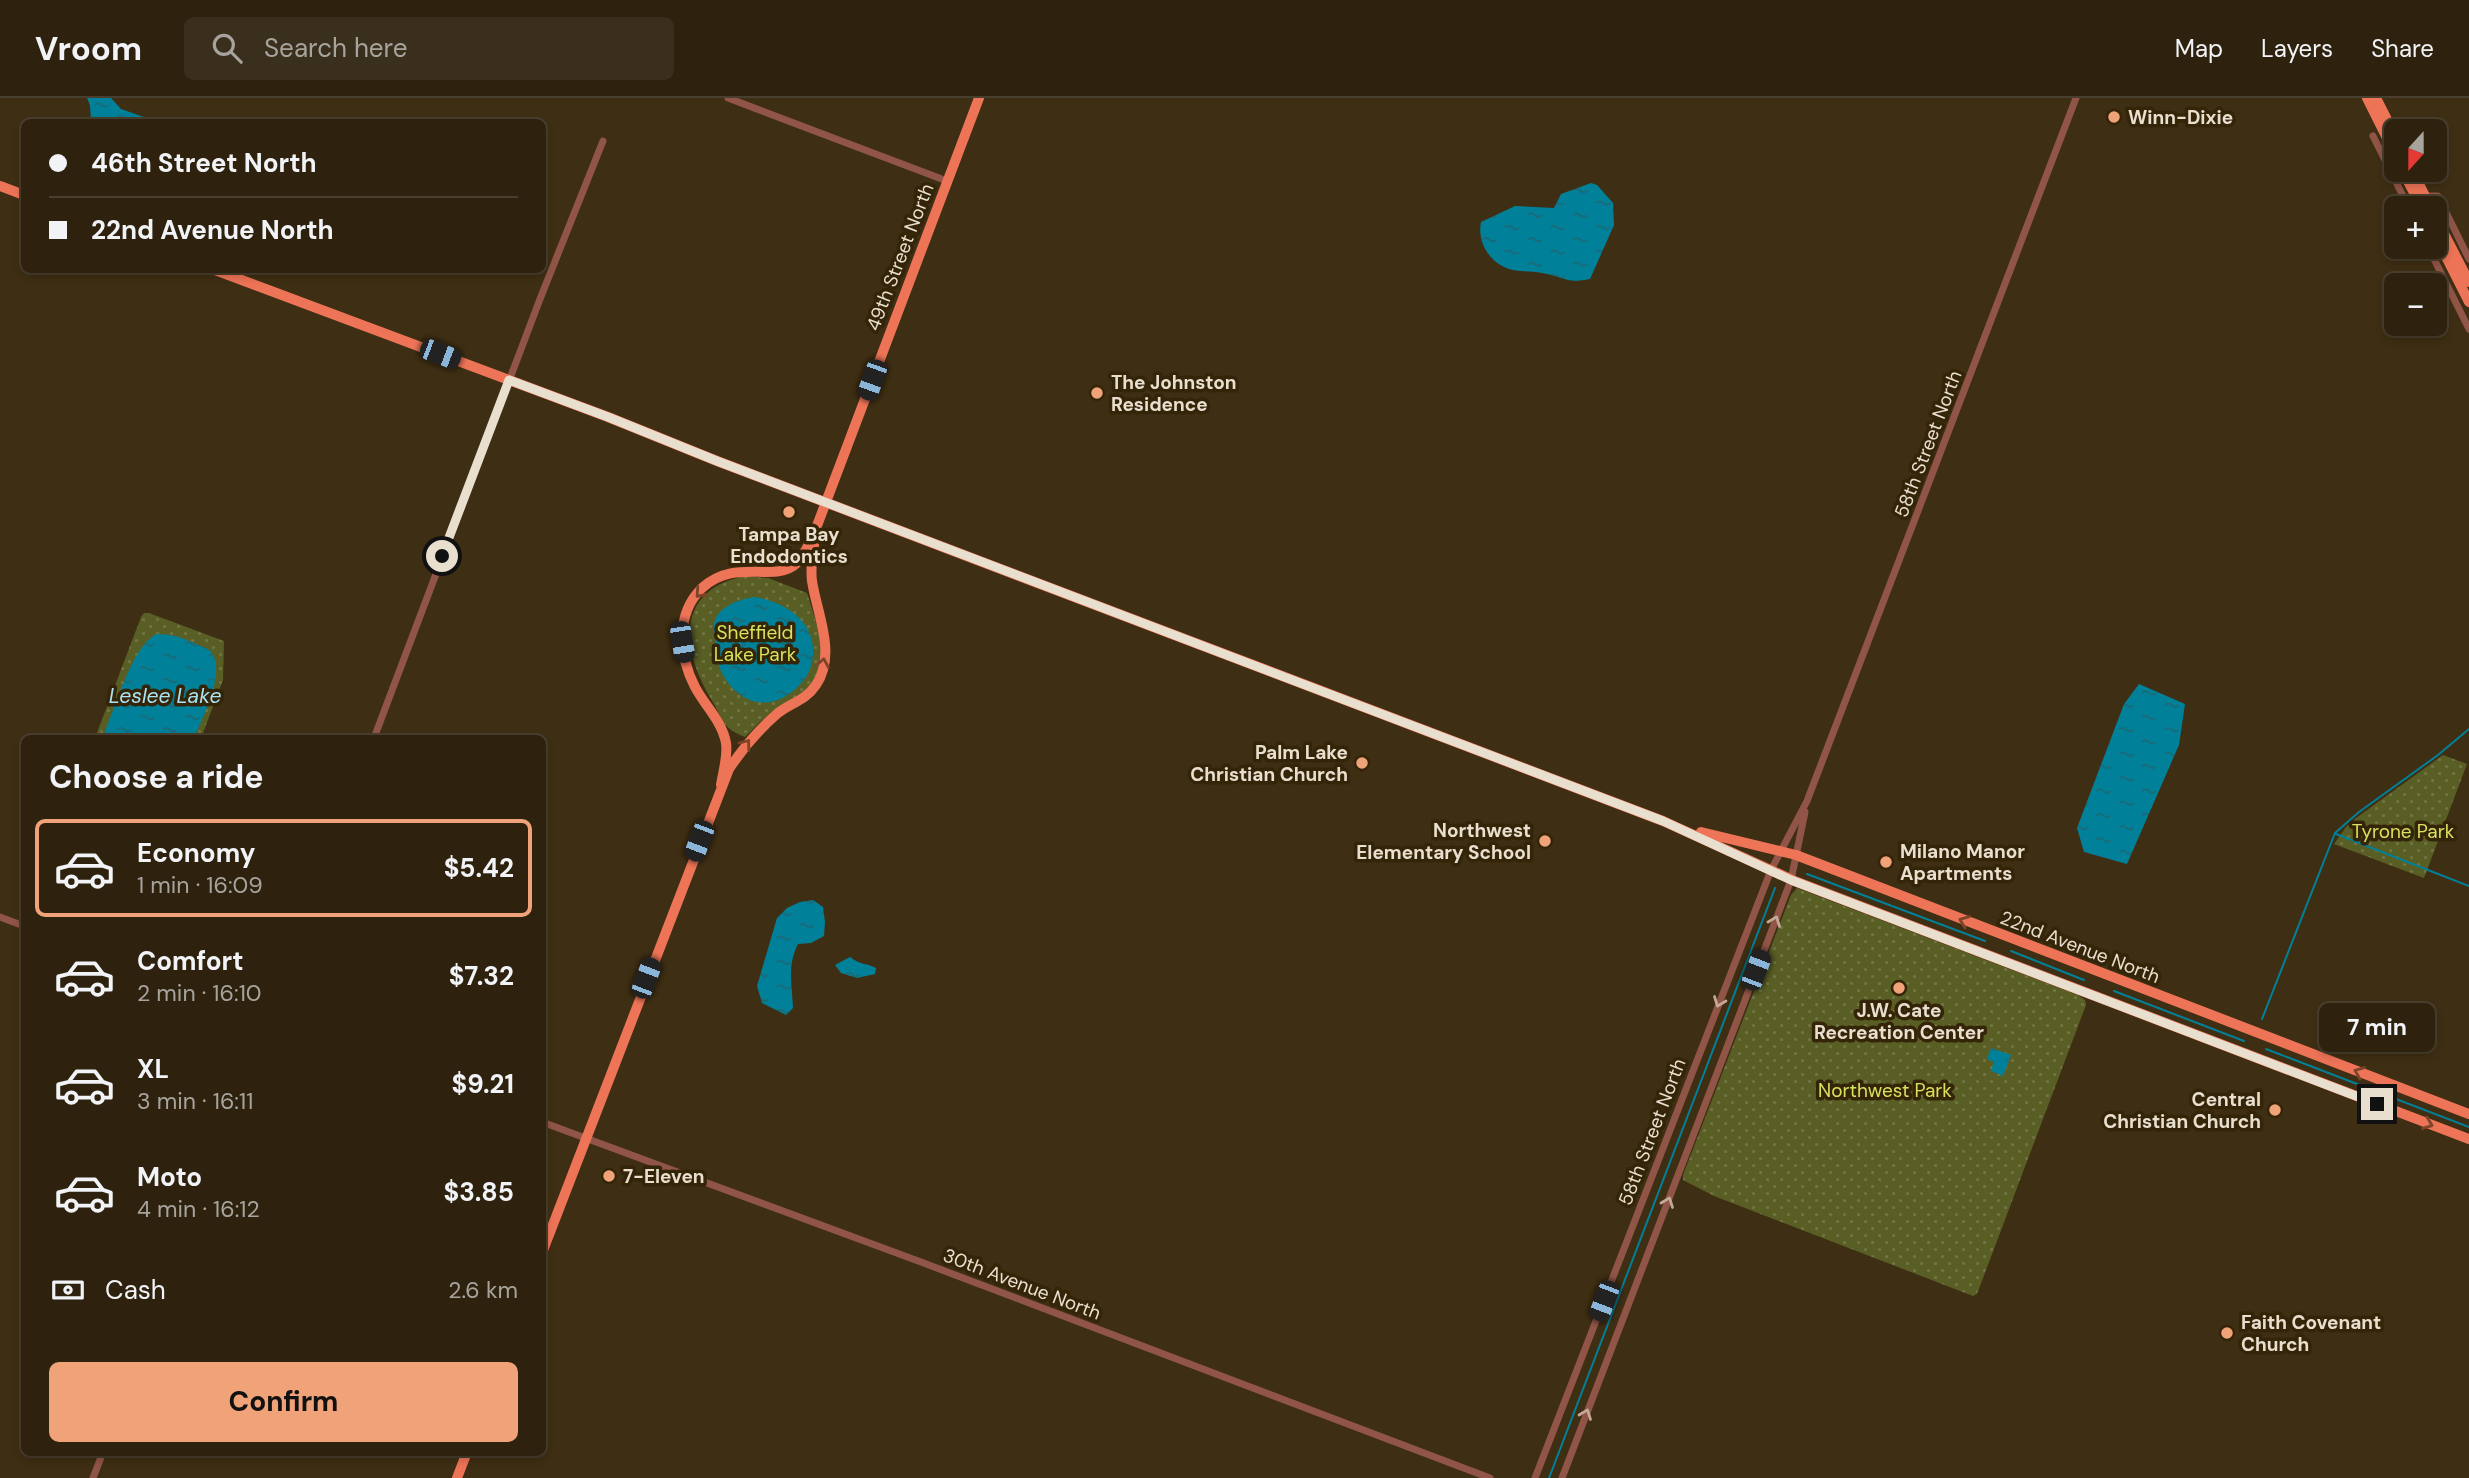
<!DOCTYPE html>
<meta charset="utf-8">
<style>
:root{--surface:#2e220e;--page:#3a2f1c;--text:#f1f3f6;--muted:#a7a49e;--line:#493f2e;--accent:#f0a278}
body{margin:0;font-family:"DM Sans",sans-serif;background:var(--page);color:var(--text);height:100vh;display:flex;flex-direction:column;font-size:26px;white-space:nowrap}
*{box-sizing:border-box;margin:0}
p{font-size:23px;color:var(--muted)}
.icon{flex:none;width:38px;height:38px;fill:none;stroke:currentColor;stroke-width:2;stroke-linecap:round;stroke-linejoin:round}
.map{position:relative;flex:1;overflow:hidden}
.panel{position:absolute;left:21px;top:637px;width:525px;height:721px;display:flex;flex-direction:column;background:var(--surface);border-radius:10px;box-shadow:0 4px 10px #0003,0 0 0 2px var(--line)}
.panel>*{flex:none}
.banner{position:absolute;left:21px;top:21px;width:525px;height:154px;border-radius:10px;box-shadow:0 4px 10px #0003,0 0 0 2px var(--line);display:grid;align-content:center;height:154px;padding:0 28px;background:var(--surface)}
.needle{width:46px;rotate:201deg}
.controls{position:absolute;left:2384px;top:21px;display:grid;gap:14px}
.controls a{display:grid;place-items:center;width:63px;height:63px;border-radius:10px;background:var(--surface);box-shadow:0 4px 10px #0003,0 0 0 2px var(--line);font-size:35px}
.end{position:absolute;width:32px;height:32px;margin:-16px;border:9px solid #e9dfcf;background:#111;box-shadow:0 0 0 4px #111}
.from{border-radius:50%}
.bubble{position:absolute;height:49px;border-radius:10px;background:var(--surface);box-shadow:0 4px 10px #0003,0 0 0 2px var(--line);font-size:23px;font-weight:700;line-height:49px;text-align:center}
.car{position:absolute;width:21px;height:42px;margin:-21px -10px;border-radius:9px;box-shadow:0 0 5px 2px #0007;background:linear-gradient(#222 24%,#8ab4d8 0 40%,#222 0 76%,#8ab4d8 0 86%,#222 0)}
.banner b{display:flex;align-items:center;gap:24px;height:66px;font-size:26px}
.banner b+b{border-top:2px solid var(--line)}
.banner i{width:18px;height:18px;background:var(--text)}
ul{padding:0;list-style:none}
li{display:flex;align-items:center;gap:21px;height:98px;margin:0 14px 10px;padding:0 14px;border:4px solid transparent;border-radius:10px}
li div{flex:1}
li b{display:block;font-size:26px}
li em{font-style:normal;font-weight:700}
li.selected{border-color:var(--accent)}
li>.icon{width:63px;height:63px;stroke-width:1.5}
h2{padding:0 28px;font-size:32px;line-height:84px}
.pay{display:flex;align-items:center;gap:18px;height:77px;padding:0 28px;font-size:26px}
.pay p{margin-inline-start:auto}
.action{display:flex;gap:14px;margin-top:auto;padding:14px 28px}
.action a{flex:1;height:80px;border-radius:10px;background:var(--accent);color:#111;font-size:28px;font-weight:700;line-height:80px;text-align:center}
header{display:flex;align-items:center;gap:42px;box-sizing:border-box;height:98px;padding:0 35px;background:var(--surface);border-bottom:2px solid var(--line)}
header strong{font-size:33px}
nav{display:flex;gap:38px;margin-inline-start:auto;font-size:24px}
.search{width:490px;height:63px;background:var(--page);display:flex;align-items:center;gap:18px;box-sizing:border-box;padding:0 24px;border-radius:10px;color:var(--muted);font-size:26px}
.map>svg:first-child{display:block}
</style>
<header>
<strong>Vroom</strong>
<div class="search"><svg class="icon" aria-label="search" viewBox="0 0 24 24"><circle cx="10" cy="10" r="6"/><path d="M15 15l6 6"/></svg>Search here</div>
<nav><a>Map</a><a>Layers</a><a>Share</a></nav>
</header>
<div class="map">
<svg width="2469" height="1380" viewBox="0 0 2469 1380">
<defs>
<pattern id="park-dots" width="8" height="8" patternUnits="userSpaceOnUse" patternTransform="scale(1.75)"><rect width="8" height="8" fill="#595e25"/><path d="M2 2h.1M6 6h.1" fill="none" stroke="#717544" stroke-width="1.8" stroke-linecap="round"/></pattern>
<pattern id="water-ripples" width="26" height="14" patternUnits="userSpaceOnUse" patternTransform="scale(1.75)"><rect width="26" height="14" fill="#008199"/><path d="M2 4q2-2 4 0t4 0M15 11q2-2 4 0t4 0" fill="none" stroke="#1c6875"/></pattern>
</defs>
<rect width="100%" height="100%" fill="#3e2e13"/>
<path fill="url(#park-dots)" d="M 745,478 L 768,480 L 807,495 C 817,527 836,571 802,596 C 795,602 786,605 778,610 C 765,618 756,628 745,639 C 720,629 724,622 711,601 C 681,551 675,492 745,478 Z
M 144,515 L 149,515 L 224,543 L 223,582 L 201,640 L 194,640 C 201,620 234,558 201,548 C 192,545 149,556 137,558 L 105,633 L 104,640 L 95,640 L 141,519 Z
M 2443,657 L 2467,666 L 2424,780 L 2334,746 L 2346,729 L 2356,720 Z
M 1797,790 L 2078,897 L 2085,902 L 2086,907 L 1977,1196 L 1973,1198 L 1714,1098 L 1683,1082 L 1683,1077 L 1791,797 Z"/>
<path fill="url(#water-ripples)" d="M 87,0 L 111,0 L 121,11 L 158,24 L 91,24 L 90,7 Z
M 1591,85 L 1597,87 L 1613,105 L 1614,127 L 1590,181 C 1566,186 1565,179 1542,175 C 1532,173 1519,174 1509,171 C 1489,164 1477,144 1481,124 L 1515,108 L 1554,110 L 1561,96 Z
M 755,499 C 785,504 816,523 813,558 C 812,566 809,576 804,582 C 777,615 741,611 722,575 C 716,565 718,554 716,543 C 715,536 712,529 715,522 C 721,507 741,501 755,499 Z
M 156,536 C 170,536 181,539 194,545 C 198,547 205,549 209,552 C 229,570 202,620 194,640 L 104,640 L 105,633 C 117,605 131,551 156,536 Z
M 2139,586 L 2185,606 L 2179,647 L 2127,766 L 2084,754 L 2077,730 L 2124,606 Z
M 813,802 L 823,809 L 825,824 L 824,838 L 811,845 L 798,846 C 787,867 792,887 793,910 L 786,917 L 762,905 L 757,888 L 777,820 L 787,810 L 800,804 Z
M 850,859 C 862,868 864,864 876,870 L 875,876 L 857,880 L 841,875 L 835,867 Z
M 1991,950 L 2011,957 L 2003,978 L 1991,973 L 1994,964 L 1987,961 Z"/>
<g fill="none" stroke-linecap="round" stroke-linejoin="round">
<path stroke="#008199" stroke-width="2" d="M 2336,736 L 2469,788
M 1807,776 L 1985,843
M 2011,853 L 2084,882
M 2114,893 L 2244,943
M 2262,921 L 2335,735 L 2359,714 L 2438,657 L 2469,631
M 2266,951 L 2469,1029
M 1549,1380 L 1775,790"/>
<path stroke="#915547" stroke-width="7" d="M 728,0 L 947,83
M 2373,38 L 2409,110
M 2425,98 L 2438,98 L 2469,161
M 2428,149 L 2469,231
M 374,640 L 540,201 L 603,43
M 0,819 L 24,828
M 542,1024 L 921,1164 L 1490,1380
M 93,1380 L 103,1354
M 1535,1380 L 1771,772 L 1807,703 L 2076,0
M 1562,1380 L 1791,782 L 1805,714"/>
<path stroke="#ee7457" stroke-width="10" d="M 2367,0 L 2396,58
M 2376,0 L 2396,39
M 2402,72 L 2422,110
M 2412,72 L 2431,110
M 0,88 L 24,97
M 2434,116 L 2469,184
M 2434,135 L 2469,204
M 215,172 L 608,319 L 717,363 L 1663,723 L 1797,784 L 2469,1041
M 721,687 C 723,674 728,658 726,645 C 722,623 705,608 695,589 C 679,558 675,516 702,490 C 736,459 775,486 797,465 C 805,457 810,443 815,433 L 979,0
M 1701,734 L 1796,757 L 2469,1016
M 542,1155 L 729,671 C 743,650 758,632 778,615 C 791,605 806,602 816,587 C 837,556 817,516 812,483 C 810,469 813,454 815,440
M 457,1380 L 467,1354"/>
</g>
<defs><path id="oneway-chevron" d="M-2-3.5L2.5 0L-2 3.5" fill="none" stroke-width="1.6" stroke-linecap="round" stroke-linejoin="round" transform="scale(1.75)"/></defs>
<g stroke="#7e4428">
<use href="#oneway-chevron" transform="translate(700 495) rotate(132)"/>
<use href="#oneway-chevron" transform="translate(823 565) rotate(-80)"/>
<use href="#oneway-chevron" transform="translate(746 646) rotate(-53)"/>
<use href="#oneway-chevron" transform="translate(1964 823) rotate(-159)"/>
<use href="#oneway-chevron" transform="translate(2359 974) rotate(-158)"/>
<use href="#oneway-chevron" transform="translate(2428 1026) rotate(21)"/>
</g>
<g stroke="#c6a899">
<use href="#oneway-chevron" transform="translate(1775 823) rotate(-69)"/>
<use href="#oneway-chevron" transform="translate(1719 904) rotate(111)"/>
<use href="#oneway-chevron" transform="translate(1668 1104) rotate(-69)"/>
<use href="#oneway-chevron" transform="translate(1586 1316) rotate(-69)"/>
</g>
<g fill="none" stroke-linecap="round" stroke-linejoin="round">
<path stroke="#e9dfcf" stroke-width="9" d="M 442,458 L 509,282 L 608,319 L 717,363 L 1663,723 L 1791,782 L 2377,1006"/>
</g>
<g fill="#f0a278" stroke="#342408" stroke-width="2.5">
<circle cx="2114" cy="19" r="7"/>
<circle cx="1097" cy="295" r="7"/>
<circle cx="789" cy="414" r="7"/>
<circle cx="1362" cy="665" r="7"/>
<circle cx="1545" cy="743" r="7"/>
<circle cx="1886" cy="764" r="7"/>
<circle cx="1899" cy="890" r="7"/>
<circle cx="2275" cy="1012" r="7"/>
<circle cx="609" cy="1078" r="7"/>
<circle cx="2227" cy="1235" r="7"/>
</g>
<g text-anchor="middle" dominant-baseline="central" stroke-width="7" stroke-linejoin="round" paint-order="stroke">
<g font-size="19" font-weight="bold" fill="#e9dfcf" stroke="#342408" text-anchor="start">
<text x="2128" y="19">Winn-Dixie</text>
<text x="1111" y="284">The Johnston<tspan x="1111" dy="22">Residence</tspan></text>
<text x="789" y="436" text-anchor="middle">Tampa Bay<tspan x="789" dy="22">Endodontics</tspan></text>
<text x="1348" y="654" text-anchor="end">Palm Lake<tspan x="1348" dy="22">Christian Church</tspan></text>
<text x="1531" y="732" text-anchor="end">Northwest<tspan x="1531" dy="22">Elementary School</tspan></text>
<text x="1900" y="753">Milano Manor<tspan x="1900" dy="22">Apartments</tspan></text>
<text x="1899" y="912" text-anchor="middle">J.W. Cate<tspan x="1899" dy="22">Recreation Center</tspan></text>
<text x="2261" y="1001" text-anchor="end">Central<tspan x="2261" dy="22">Christian Church</tspan></text>
<text x="623" y="1078">7-Eleven</text>
<text x="2241" y="1224">Faith Covenant<tspan x="2241" dy="22">Church</tspan></text>
</g>
<g font-size="19" fill="#e9dfcf" stroke="#342408">
<text transform="translate(900 159) rotate(-69)">49th Street North</text>
<text transform="translate(1928 346) rotate(-69)">58th Street North</text>
<text transform="translate(2080 849) rotate(21)">22nd Avenue North</text>
<text transform="translate(1652 1034) rotate(-69)">58th Street North</text>
<text transform="translate(1022 1186) rotate(21)">30th Avenue North</text>
</g>
<g font-size="19" fill="#d7e25e" stroke="#342408">
<text x="755" y="534">Sheffield<tspan x="755" dy="22">Lake Park</tspan></text>
<text x="2403" y="733">Tyrone Park</text>
<text x="1885" y="992">Northwest Park</text>
</g>
<g font-size="21" font-style="italic" fill="#aae3f3" stroke="#342408">
<text x="165" y="598">Leslee Lake</text>
</g>
</g>
</svg>
<div class="controls">
<a><svg class="needle" viewBox="-14 -14 28 28"><path d="M0-13l5 13h-10z" fill="#e53935"/><path d="M0 13l5-13h-10z" fill="#a7a49e"/></svg></a>
<a>+</a>
<a>−</a>
</div>
<i class="end from" style="left:442px;top:458px"></i>
<i class="end" style="left:2377px;top:1006px"></i>
<div class="bubble" style="left:2319px;top:905px;width:116px">7 min</div>
<i class="car" style="left:440px;top:256px;rotate:111deg"></i>
<i class="car" style="left:872px;top:282px;rotate:200deg"></i>
<i class="car" style="left:682px;top:544px;rotate:171deg"></i>
<i class="car" style="left:699px;top:743px;rotate:201deg"></i>
<i class="car" style="left:1756px;top:872px;rotate:21deg"></i>
<i class="car" style="left:646px;top:880px;rotate:21deg"></i>
<i class="car" style="left:1604px;top:1203px;rotate:201deg"></i>
<div class="banner">
<b><i class="from"></i>46th Street North</b>
<b><i></i>22nd Avenue North</b>
</div>
<section class="panel">
<h2>Choose a ride</h2>
<ul>
<li class="selected"><svg class="icon" aria-label="car" viewBox="0 0 24 24"><path d="M5 17H2v-5l4-1 3-4h7l3 4 3 1v5h-3M9 17h6M6 11h13"/><circle cx="7" cy="17" r="2"/><circle cx="17" cy="17" r="2"/></svg><div><b>Economy</b><p>1 min · 16:09</p></div><em>$5.42</em></li>
<li><svg class="icon" aria-label="car" viewBox="0 0 24 24"><path d="M5 17H2v-5l4-1 3-4h7l3 4 3 1v5h-3M9 17h6M6 11h13"/><circle cx="7" cy="17" r="2"/><circle cx="17" cy="17" r="2"/></svg><div><b>Comfort</b><p>2 min · 16:10</p></div><em>$7.32</em></li>
<li><svg class="icon" aria-label="car" viewBox="0 0 24 24"><path d="M5 17H2v-5l4-1 3-4h7l3 4 3 1v5h-3M9 17h6M6 11h13"/><circle cx="7" cy="17" r="2"/><circle cx="17" cy="17" r="2"/></svg><div><b>XL</b><p>3 min · 16:11</p></div><em>$9.21</em></li>
<li><svg class="icon" aria-label="car" viewBox="0 0 24 24"><path d="M5 17H2v-5l4-1 3-4h7l3 4 3 1v5h-3M9 17h6M6 11h13"/><circle cx="7" cy="17" r="2"/><circle cx="17" cy="17" r="2"/></svg><div><b>Moto</b><p>4 min · 16:12</p></div><em>$3.85</em></li>
</ul>
<div class="pay"><svg class="icon" aria-label="cash" viewBox="0 0 24 24"><path d="M3 7h18v10H3z"/><circle cx="12" cy="12" r="2"/></svg>Cash<p>2.6 km</p></div>
<div class="action"><a>Confirm</a></div>
</section>
</div>
